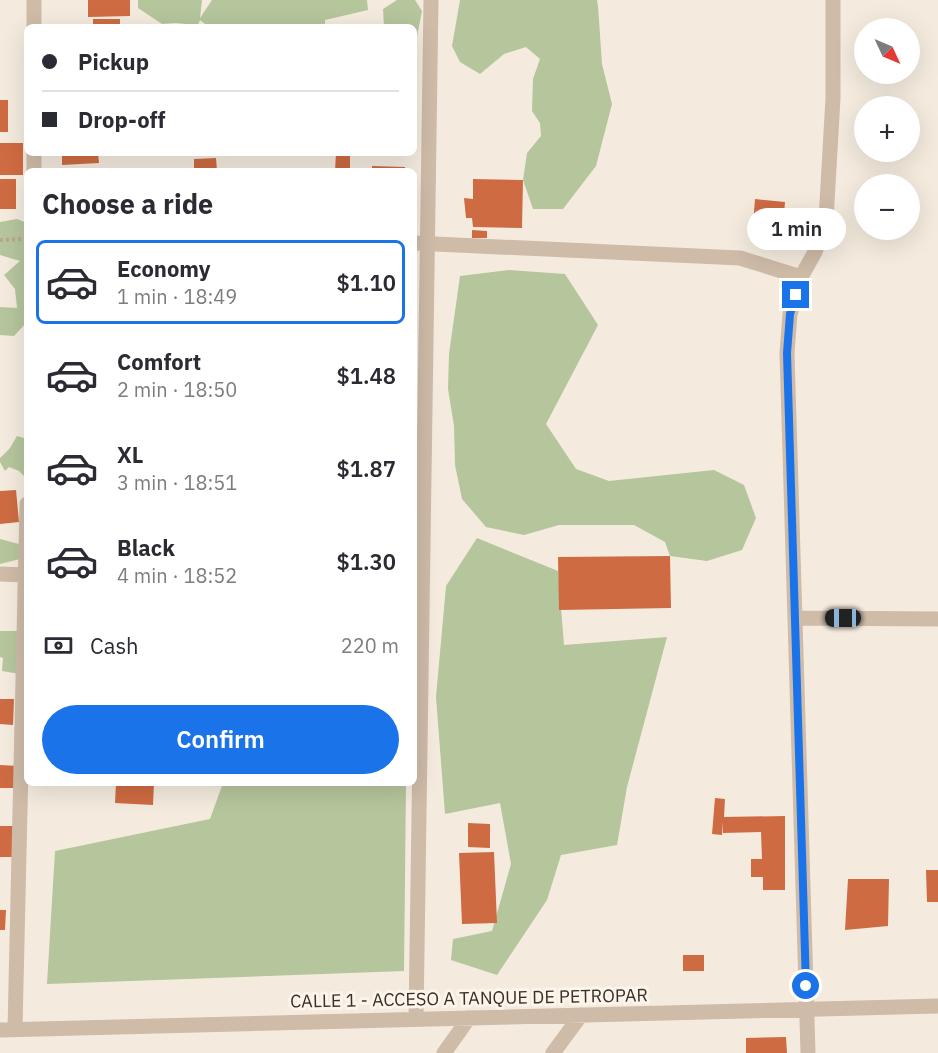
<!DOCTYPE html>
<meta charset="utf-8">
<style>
:root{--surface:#fff;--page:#f2f2f3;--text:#2b2b33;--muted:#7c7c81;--line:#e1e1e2;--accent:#1a73e8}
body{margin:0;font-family:"IBM Plex Sans",sans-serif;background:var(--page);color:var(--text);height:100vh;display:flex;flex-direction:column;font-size:22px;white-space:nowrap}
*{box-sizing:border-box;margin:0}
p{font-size:20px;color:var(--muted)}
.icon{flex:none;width:33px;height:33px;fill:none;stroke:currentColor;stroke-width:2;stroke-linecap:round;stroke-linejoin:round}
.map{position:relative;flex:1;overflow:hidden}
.panel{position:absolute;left:24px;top:168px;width:393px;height:618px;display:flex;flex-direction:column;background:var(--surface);border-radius:9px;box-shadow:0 6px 24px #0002}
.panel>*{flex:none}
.banner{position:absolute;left:24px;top:24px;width:393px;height:132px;border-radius:9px;box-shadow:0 6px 24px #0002;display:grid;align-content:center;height:132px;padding:0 18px;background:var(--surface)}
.needle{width:39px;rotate:134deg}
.controls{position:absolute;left:854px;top:18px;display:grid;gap:12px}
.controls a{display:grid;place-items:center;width:66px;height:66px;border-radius:50%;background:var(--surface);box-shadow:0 6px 24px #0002;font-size:30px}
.end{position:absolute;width:27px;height:27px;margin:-14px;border:8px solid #1a73e8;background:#fff;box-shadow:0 0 0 3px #fff}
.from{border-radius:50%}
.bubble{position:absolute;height:42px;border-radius:21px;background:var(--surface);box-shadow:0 6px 24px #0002;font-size:20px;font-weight:600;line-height:42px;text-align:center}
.car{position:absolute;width:18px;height:36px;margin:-18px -9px;border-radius:8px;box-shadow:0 0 4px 2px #0007;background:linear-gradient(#222 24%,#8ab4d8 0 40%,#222 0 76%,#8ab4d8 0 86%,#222 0)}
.banner b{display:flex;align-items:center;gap:21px;height:57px;font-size:22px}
.banner b+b{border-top:2px solid var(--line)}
.banner i{width:15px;height:15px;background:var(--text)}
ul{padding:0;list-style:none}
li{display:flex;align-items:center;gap:18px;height:84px;margin:0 12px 9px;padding:0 6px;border:3px solid transparent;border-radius:9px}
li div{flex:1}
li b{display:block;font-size:22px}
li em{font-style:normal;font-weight:600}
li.current{border-color:var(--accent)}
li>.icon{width:54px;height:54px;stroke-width:1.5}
h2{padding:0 18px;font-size:27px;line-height:72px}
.pay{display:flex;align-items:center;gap:15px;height:66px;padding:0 18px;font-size:22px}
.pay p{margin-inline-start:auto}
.cta{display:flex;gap:12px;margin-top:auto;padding:12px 18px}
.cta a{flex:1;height:69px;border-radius:36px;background:var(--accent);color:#fff;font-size:24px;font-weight:600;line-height:69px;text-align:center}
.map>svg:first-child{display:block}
</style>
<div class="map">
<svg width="938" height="1053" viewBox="0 0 938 1053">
<rect width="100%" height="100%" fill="#f4ebde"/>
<path fill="#b5c59c" d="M 138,0 L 202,0 L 200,18 L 212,0 L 367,0 L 368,10 L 325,20 L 325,27 L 209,27 L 200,20 L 198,25 L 175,23 L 162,24 L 138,8 Z
M 397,0 L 415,0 L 422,11 L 414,52 L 414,27 L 384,27 L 383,9 Z
M 460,0 L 597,0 L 598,6 L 602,64 L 612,104 L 596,166 L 563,209 L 533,209 L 523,180 L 527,153 L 541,136 L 540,123 L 532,111 L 533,79 L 540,59 L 526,47 L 504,54 L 480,74 L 460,62 L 452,46 Z
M 17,219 L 27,223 L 27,322 L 14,336 L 0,335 L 0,307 L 17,308 L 15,289 L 4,275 L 20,261 L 0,255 L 0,222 Z
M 509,270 L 565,274 L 598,325 L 546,424 L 576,469 L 609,481 L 714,470 L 744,485 L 756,518 L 742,550 L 707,561 L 670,556 L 665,542 L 634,525 L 559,525 L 524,535 L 486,527 L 462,499 L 455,465 L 454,426 L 448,389 L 449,354 L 460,276 Z
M 17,436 L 27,439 L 27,476 L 24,476 L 19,471 L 9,467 L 5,471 L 0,462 L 0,458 L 10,448 Z
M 477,538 L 558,571 L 564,645 L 667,637 L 627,787 L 617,845 L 561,855 L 547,900 L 497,975 L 451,960 L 453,939 L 492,931 L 511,864 L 500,803 L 445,814 L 436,697 L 446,586 Z
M 0,539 L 19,544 L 20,559 L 0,564 Z
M 0,631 L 21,631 L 20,674 L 2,671 L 3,658 L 0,657 Z
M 223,783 L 406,783 L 404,971 L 47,984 L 55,851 L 210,819 Z"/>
<path fill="#ce6b42" d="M 88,0 L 130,0 L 130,16 L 88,17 Z
M 93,19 L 120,19 L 120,27 L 93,27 Z
M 0,100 L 8,100 L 8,132 L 0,132 Z
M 0,143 L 23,143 L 23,175 L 0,175 Z
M 62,153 L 98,153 L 99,163 L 62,165 Z
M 336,153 L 350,153 L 350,171 L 335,171 Z
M 216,158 L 217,171 L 194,171 L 194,159 Z
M 372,166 L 405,167 L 405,171 L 372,171 Z
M 0,179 L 16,179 L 16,209 L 0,209 Z
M 473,179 L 523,180 L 522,228 L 473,227 L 472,218 L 466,218 L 464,198 L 473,199 Z
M 755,199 L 785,202 L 783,227 L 753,224 Z
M 472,230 L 487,231 L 487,238 L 472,238 Z
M 16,490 L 19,522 L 0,524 L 0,491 Z
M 670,556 L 671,608 L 559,610 L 558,557 Z
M 0,699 L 14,699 L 13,725 L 0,724 Z
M 0,765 L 18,766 L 19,788 L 0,788 Z
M 116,783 L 154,783 L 153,805 L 115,803 Z
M 715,798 L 725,799 L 724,817 L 785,816 L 785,890 L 763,890 L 763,877 L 751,877 L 751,859 L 762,859 L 761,832 L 723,833 L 723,822 L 722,835 L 712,834 Z
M 468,823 L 490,824 L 490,848 L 468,847 Z
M 0,826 L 14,826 L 14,857 L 0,857 Z
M 494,852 L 497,923 L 462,924 L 459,853 Z
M 926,870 L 938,870 L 938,902 L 927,902 Z
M 848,879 L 889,879 L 888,926 L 845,930 Z
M 0,910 L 6,910 L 5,930 L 0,930 Z
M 683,955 L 704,955 L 704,971 L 683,971 Z
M 786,1037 L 787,1053 L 746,1053 L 746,1038 Z"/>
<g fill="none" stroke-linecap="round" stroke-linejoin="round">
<path stroke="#baa592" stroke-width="4" stroke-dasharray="3 3" stroke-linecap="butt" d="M 0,240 L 27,239"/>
<path stroke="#cebba8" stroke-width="15" d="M 34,27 L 34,0
M 34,171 L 34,153
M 414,243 L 740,258 L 801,277
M 0,574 L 25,575
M 795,618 L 938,619
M 416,1019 L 431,0
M 15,1029 L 27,504
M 0,1030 L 938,1006
M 444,1053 L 469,1018
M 553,1053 L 581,1015
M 808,1053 L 787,353 L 790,314 L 801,277 L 815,252 L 826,220 L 833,98 L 833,0"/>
</g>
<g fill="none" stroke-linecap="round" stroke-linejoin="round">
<path stroke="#1a73e8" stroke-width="8" d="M 796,295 L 790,314 L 787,353 L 806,986"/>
</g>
<g text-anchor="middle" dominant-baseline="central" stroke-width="6" stroke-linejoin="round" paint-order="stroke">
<g font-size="18" fill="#3a2f29" stroke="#fbf5eb">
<text transform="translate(469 998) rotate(-1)">CALLE 1 - ACCESO A TANQUE DE PETROPAR</text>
</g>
</g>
</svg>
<div class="controls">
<a><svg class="needle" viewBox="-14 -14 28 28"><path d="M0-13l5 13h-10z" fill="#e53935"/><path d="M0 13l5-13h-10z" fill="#7c7c81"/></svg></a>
<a>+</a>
<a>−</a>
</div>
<i class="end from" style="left:806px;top:986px"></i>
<i class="end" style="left:796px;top:295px"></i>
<div class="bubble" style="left:747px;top:208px;width:99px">1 min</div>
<i class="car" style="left:843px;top:618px;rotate:270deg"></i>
<div class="banner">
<b><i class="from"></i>Pickup</b>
<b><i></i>Drop-off</b>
</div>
<section class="panel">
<h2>Choose a ride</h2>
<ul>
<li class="current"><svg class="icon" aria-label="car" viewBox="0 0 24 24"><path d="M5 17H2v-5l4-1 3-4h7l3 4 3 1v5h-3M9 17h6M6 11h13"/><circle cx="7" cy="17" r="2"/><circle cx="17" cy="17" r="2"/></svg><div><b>Economy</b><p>1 min · 18:49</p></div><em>$1.10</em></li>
<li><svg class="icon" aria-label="car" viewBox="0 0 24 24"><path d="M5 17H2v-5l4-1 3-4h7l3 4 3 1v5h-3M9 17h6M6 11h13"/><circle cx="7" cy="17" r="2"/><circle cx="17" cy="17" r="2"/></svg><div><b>Comfort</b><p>2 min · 18:50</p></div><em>$1.48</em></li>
<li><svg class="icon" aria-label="car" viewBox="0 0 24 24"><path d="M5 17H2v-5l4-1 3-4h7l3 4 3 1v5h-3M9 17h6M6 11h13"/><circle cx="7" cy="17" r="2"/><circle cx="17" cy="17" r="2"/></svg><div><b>XL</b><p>3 min · 18:51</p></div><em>$1.87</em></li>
<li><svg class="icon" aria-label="car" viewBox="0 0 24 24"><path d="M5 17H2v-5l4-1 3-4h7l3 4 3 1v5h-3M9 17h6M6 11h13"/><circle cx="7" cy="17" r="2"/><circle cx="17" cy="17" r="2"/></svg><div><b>Black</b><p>4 min · 18:52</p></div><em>$1.30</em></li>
</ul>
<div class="pay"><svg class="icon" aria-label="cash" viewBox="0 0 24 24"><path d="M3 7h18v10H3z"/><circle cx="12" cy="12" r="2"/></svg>Cash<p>220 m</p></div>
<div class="cta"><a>Confirm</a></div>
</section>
</div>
